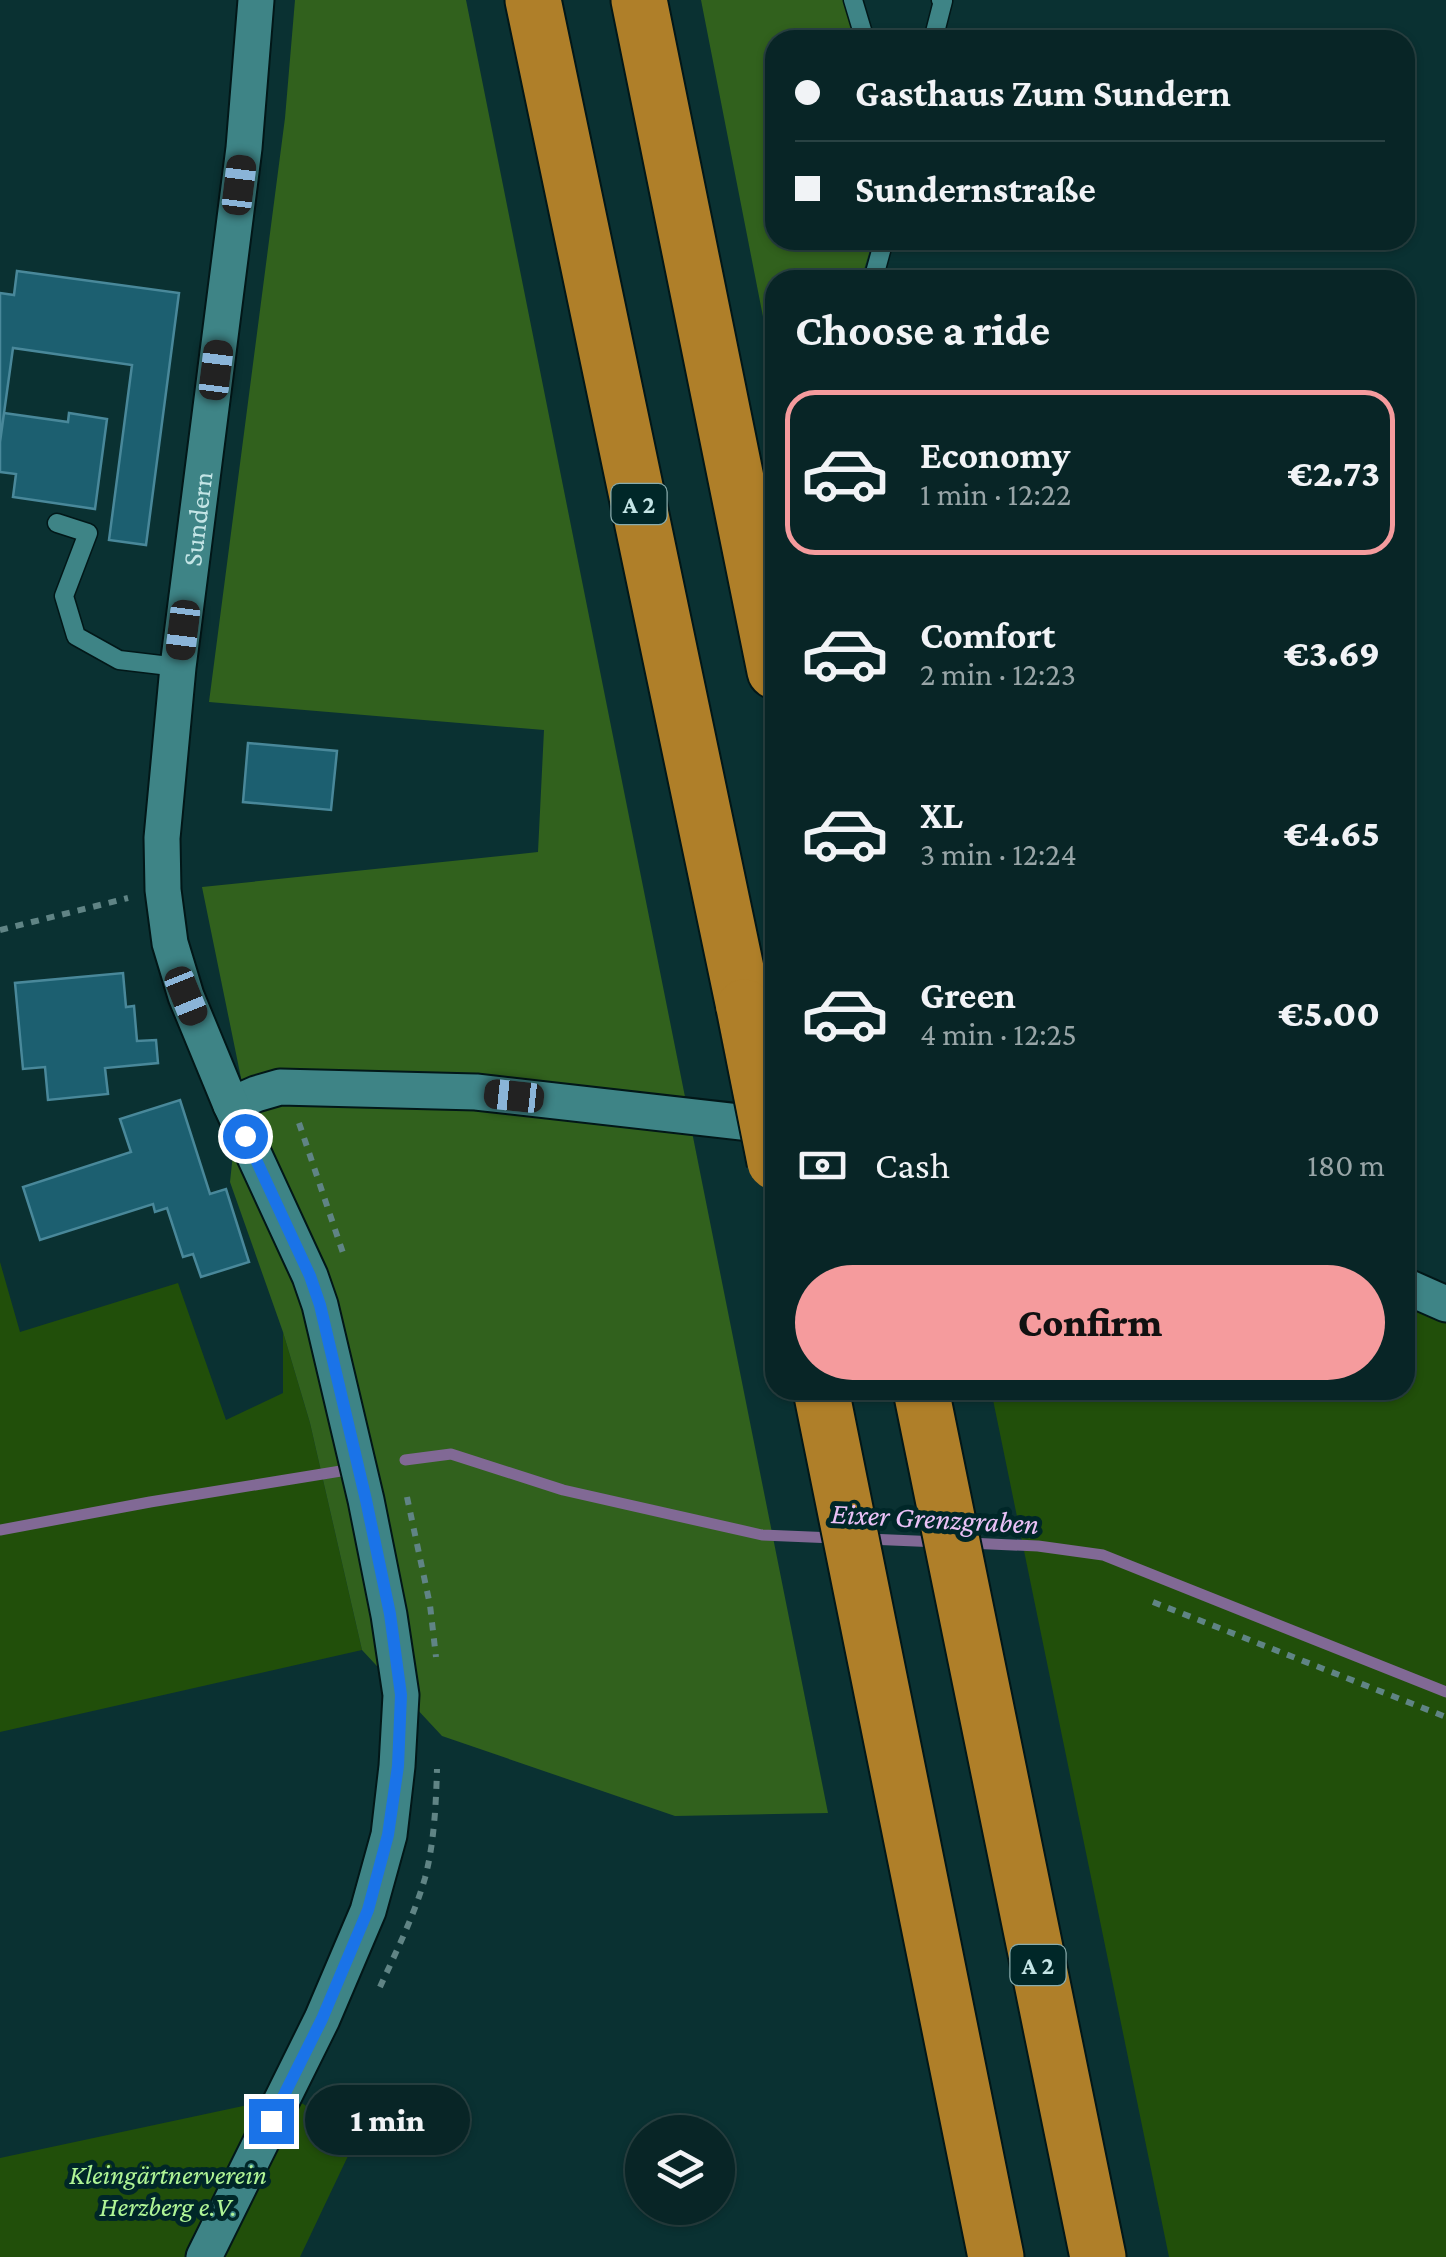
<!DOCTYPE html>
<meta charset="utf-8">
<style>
:root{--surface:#082526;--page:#112d2e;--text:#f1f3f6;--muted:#98a5a7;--line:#294243;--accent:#f59b9d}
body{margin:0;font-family:"Crimson Pro",serif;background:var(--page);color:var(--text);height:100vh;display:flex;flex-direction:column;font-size:38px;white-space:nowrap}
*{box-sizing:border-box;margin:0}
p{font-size:32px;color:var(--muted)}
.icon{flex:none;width:55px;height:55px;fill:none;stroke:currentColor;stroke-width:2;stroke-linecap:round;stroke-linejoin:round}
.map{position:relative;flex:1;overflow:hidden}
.details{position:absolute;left:765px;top:270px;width:650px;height:1130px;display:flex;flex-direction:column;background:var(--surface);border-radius:30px;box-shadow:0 2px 8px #0004,0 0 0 2px var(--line)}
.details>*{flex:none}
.hud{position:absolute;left:765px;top:30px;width:650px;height:220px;border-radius:30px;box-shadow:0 2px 8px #0004,0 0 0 2px var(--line);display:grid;align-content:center;height:220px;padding:0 30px;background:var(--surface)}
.controls{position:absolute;left:625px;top:2115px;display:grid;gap:20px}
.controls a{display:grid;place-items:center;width:110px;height:110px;border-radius:50%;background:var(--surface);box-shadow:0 2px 8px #0004,0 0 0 2px var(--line);font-size:50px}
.end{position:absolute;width:45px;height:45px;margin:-22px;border:12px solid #1a73e8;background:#fff;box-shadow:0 0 0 5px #fff}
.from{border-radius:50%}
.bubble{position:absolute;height:70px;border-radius:35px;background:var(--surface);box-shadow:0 2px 8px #0004,0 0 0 2px var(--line);font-size:32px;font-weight:800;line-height:70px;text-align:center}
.car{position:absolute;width:30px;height:60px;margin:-30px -15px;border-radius:12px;box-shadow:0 0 8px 2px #0007;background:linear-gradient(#222 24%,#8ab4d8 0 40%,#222 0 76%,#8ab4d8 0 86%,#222 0)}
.hud b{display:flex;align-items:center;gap:35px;height:95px;font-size:38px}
.hud b+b{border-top:2px solid var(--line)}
.hud i{width:25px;height:25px;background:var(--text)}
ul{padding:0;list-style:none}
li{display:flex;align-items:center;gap:30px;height:165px;margin:0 20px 15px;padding:0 10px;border:5px solid transparent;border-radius:30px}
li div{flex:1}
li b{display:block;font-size:38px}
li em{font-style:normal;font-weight:800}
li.current{border-color:var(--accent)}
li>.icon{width:90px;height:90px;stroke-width:1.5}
h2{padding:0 30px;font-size:45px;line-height:120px}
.pay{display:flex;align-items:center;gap:25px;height:110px;padding:0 30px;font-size:38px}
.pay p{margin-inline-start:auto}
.primary-button{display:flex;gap:20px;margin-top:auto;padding:20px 30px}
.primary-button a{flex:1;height:115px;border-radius:60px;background:var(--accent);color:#111;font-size:40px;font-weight:800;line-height:115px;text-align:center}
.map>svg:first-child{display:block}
</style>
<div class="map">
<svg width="1446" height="2257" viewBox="0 0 1446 2257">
<rect width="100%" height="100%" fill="#0a3132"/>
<path fill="#214f0a" d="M 0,1262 L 20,1332 L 178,1283 L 226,1420 L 283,1393 L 283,1332 L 310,1423 L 362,1650 L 0,1732 Z
M 1405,1302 L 1446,1319 L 1446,2257 L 1169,2257 L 991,1390 L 1405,1390 Z
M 290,2096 L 357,2137 L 300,2257 L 0,2257 L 0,2158 Z"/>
<path fill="#31611d" d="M 295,0 L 466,0 L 828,1813 L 675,1816 L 442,1736 L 362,1650 L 310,1423 L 283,1332 L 230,1182 L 241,1078 L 202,887 L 538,852 L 544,730 L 209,702 L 285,118 Z
M 701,0 L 845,0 L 856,40 L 775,40 L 775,240 L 873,240 L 861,280 L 775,280 L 775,378 Z"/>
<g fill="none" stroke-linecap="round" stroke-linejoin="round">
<path stroke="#816995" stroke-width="11" d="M 405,1460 L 451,1454 L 563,1490 L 762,1535 L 834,1538
M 0,1530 L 150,1502 L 347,1470
M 868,1539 L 939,1542
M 968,1543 L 1038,1546 L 1103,1555 L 1446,1692"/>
</g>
<path fill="#1c5f70" stroke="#49889a" stroke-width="2.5" d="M 17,271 L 179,293 L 146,545 L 109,540 L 132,365 L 13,348 L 0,442 L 0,293 L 14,295 Z
M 4,413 L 68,422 L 69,413 L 107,419 L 95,509 L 13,497 L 16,474 L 0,472 L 0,442 Z
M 248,743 L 337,751 L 331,810 L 243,802 Z
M 123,973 L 126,1007 L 134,1006 L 137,1041 L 156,1040 L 158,1063 L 105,1068 L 108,1094 L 48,1100 L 45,1067 L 23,1069 L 15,983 Z
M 180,1100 L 210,1194 L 226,1189 L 249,1262 L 201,1277 L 193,1254 L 183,1257 L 167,1208 L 155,1212 L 153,1204 L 40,1240 L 23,1187 L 131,1152 L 120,1119 Z"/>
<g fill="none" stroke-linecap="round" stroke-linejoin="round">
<g stroke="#021718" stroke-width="21">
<path id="service" d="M 853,0 L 865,40
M 933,40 L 943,1 L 941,0
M 873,280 L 884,240
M 57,523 L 88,533 L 64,596 L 76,636 L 119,660 L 178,667"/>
</g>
<g stroke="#021718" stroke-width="39">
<g id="minor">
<path d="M 231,1105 L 256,1094 L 280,1087 L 476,1092 L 775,1126"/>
<path d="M 1405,1286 L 1446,1304"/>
<path id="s1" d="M 204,2257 L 322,2019 L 368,1911 L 389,1835 L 397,1766 L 401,1695 L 389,1615 L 366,1500 L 320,1305 L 310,1276 L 231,1105 L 186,996 L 170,943 L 163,890 L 162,838 L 178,667 L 244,148 L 256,0"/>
</g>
</g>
<g stroke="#021718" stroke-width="59">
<path id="motorway" d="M 533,0 L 744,1007
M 639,0 L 775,671
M 821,1390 L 996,2257
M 921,1390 L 1098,2257"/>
</g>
<path stroke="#608485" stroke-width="6" stroke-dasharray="8 8" stroke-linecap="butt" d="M 0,930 L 128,898
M 299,1123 L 343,1253
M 407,1497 L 430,1605 L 436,1657
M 1153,1602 L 1446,1717
M 380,1987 C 396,1952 414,1916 425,1878 C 434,1844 436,1805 437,1769"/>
<use href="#service" stroke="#3e8486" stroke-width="18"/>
<use href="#minor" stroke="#3e8486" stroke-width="35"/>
<use href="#motorway" stroke="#af7f29" stroke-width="55"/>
<g stroke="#021718" stroke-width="59" stroke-linecap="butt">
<path id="motorway-bridge" d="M 744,1007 L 775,1162"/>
</g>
<use href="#motorway-bridge" stroke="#af7f29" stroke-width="55"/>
</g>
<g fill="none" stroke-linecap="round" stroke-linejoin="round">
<path stroke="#1a73e8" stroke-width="12" d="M 245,1136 L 310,1276 L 320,1305 L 366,1500 L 390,1614 L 401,1695 L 398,1766 L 388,1835 L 368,1910 L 322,2019 L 271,2121"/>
</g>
<g text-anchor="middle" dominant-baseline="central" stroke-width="10" stroke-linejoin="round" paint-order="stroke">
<g fill="#002728" stroke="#89acad" stroke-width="2.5">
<rect x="611.5" y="484" width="55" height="40" rx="8"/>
<rect x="1010.5" y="1945" width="55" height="40" rx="8"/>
</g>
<g font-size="25" font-weight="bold" fill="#c4e5e6">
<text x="639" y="504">A 2</text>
<text x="1038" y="1965">A 2</text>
</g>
<g font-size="28" fill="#c4e5e6" stroke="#002728">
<text stroke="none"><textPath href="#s1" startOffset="1820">Sundern</textPath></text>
</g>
<g font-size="28" font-style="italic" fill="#aff596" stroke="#002728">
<text x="168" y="2174">Kleingärtnerverein<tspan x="168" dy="32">Herzberg e.V.</tspan></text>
</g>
<g font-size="30" font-style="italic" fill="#ebc2f8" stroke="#002728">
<text transform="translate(935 1518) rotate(3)">Eixer Grenzgraben</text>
</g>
</g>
</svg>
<div class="controls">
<a><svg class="icon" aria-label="layers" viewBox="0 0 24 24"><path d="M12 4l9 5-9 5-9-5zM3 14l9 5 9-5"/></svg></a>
</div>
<i class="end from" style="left:245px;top:1136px"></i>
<i class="end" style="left:271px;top:2121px"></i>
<div class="bubble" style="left:305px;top:2085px;width:165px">1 min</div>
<i class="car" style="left:239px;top:185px;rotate:7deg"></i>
<i class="car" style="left:216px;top:370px;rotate:7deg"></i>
<i class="car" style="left:183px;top:630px;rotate:187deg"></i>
<i class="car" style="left:186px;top:996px;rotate:158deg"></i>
<i class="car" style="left:514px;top:1096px;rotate:276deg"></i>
<div class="hud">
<b><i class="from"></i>Gasthaus Zum Sundern</b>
<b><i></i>Sundernstraße</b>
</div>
<section class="details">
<h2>Choose a ride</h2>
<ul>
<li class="current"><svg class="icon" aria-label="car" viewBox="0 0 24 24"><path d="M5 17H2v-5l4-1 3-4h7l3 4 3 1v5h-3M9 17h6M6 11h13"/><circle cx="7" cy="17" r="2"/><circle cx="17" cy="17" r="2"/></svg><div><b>Economy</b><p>1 min · 12:22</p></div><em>€2.73</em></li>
<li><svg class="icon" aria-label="car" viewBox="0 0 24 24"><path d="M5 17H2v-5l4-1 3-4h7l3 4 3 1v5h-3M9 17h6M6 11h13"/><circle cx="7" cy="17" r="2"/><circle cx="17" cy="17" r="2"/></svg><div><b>Comfort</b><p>2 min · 12:23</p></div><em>€3.69</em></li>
<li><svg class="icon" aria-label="car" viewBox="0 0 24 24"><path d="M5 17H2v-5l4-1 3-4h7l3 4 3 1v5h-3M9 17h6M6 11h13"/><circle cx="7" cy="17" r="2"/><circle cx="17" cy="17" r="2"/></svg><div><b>XL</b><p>3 min · 12:24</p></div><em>€4.65</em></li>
<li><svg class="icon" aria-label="car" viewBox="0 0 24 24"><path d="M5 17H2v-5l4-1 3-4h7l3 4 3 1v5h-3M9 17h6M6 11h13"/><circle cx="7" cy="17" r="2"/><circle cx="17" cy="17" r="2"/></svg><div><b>Green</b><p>4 min · 12:25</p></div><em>€5.00</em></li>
</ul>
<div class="pay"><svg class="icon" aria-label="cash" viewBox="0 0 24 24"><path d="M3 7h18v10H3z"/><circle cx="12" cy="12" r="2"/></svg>Cash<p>180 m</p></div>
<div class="primary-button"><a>Confirm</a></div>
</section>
</div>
